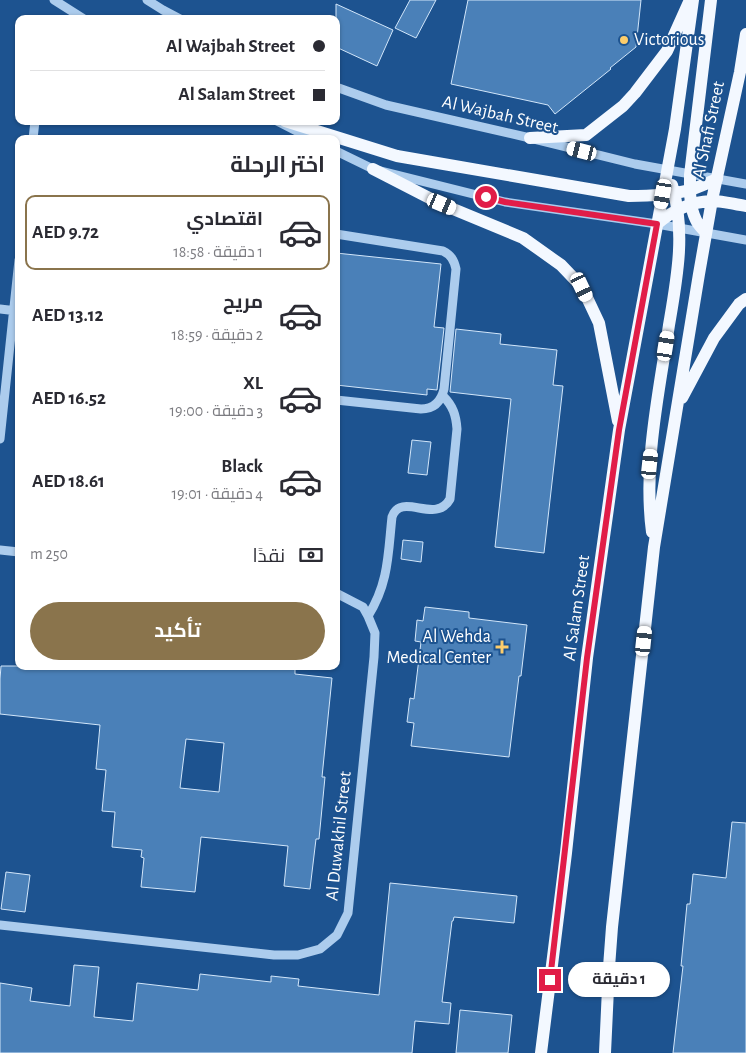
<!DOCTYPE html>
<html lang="ar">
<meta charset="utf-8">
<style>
:root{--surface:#fff;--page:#f2f2f3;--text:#2b2b33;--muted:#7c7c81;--line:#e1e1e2;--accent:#8a744c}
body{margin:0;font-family:"Alegreya Sans",Cairo,sans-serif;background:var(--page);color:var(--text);direction:rtl;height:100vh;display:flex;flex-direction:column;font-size:19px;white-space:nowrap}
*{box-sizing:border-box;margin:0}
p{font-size:16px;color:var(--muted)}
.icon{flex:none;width:28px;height:28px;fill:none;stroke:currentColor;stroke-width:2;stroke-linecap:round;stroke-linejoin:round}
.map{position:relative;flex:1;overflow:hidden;direction:ltr}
.drawer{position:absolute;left:15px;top:135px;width:325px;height:535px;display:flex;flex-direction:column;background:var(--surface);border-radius:10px;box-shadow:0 1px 4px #0004;direction:rtl}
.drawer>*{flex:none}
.guide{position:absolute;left:15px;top:15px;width:325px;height:110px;border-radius:10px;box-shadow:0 1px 4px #0004;direction:rtl;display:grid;align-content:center;height:110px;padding:0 15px;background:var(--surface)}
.end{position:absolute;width:22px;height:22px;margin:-11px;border:6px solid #e11d48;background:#fff;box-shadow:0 0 0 2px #fff}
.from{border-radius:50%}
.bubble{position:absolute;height:35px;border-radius:18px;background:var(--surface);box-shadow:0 1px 4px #0004;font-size:16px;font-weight:700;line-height:35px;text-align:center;direction:rtl}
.car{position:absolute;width:15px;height:30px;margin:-15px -8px;border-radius:6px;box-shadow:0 0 4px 1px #0007;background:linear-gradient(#fff 24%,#345 0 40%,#fff 0 76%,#345 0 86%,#fff 0)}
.guide b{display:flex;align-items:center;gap:18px;height:48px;font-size:19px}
.guide b+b{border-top:1px solid var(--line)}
.guide i{width:12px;height:12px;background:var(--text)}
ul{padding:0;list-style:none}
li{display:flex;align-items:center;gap:15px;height:75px;margin:0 10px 8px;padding:0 5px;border:2px solid transparent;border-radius:10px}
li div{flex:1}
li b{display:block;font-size:19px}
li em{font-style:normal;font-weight:700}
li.active{border-color:var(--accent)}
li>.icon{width:45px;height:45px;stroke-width:1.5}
h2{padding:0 15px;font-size:22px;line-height:60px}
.pay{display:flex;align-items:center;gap:12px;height:55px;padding:0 15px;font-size:19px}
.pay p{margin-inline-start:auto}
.primary-button{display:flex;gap:10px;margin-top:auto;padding:10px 15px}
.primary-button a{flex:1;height:58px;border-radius:30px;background:var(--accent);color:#fff;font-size:20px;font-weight:700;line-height:58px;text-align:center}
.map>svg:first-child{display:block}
</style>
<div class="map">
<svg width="746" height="1053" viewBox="0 0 746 1053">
<rect width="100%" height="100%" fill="#1d5390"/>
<path fill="#4a80b8" stroke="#d2e6fa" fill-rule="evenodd" d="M 410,0 L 436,0 L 416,38 L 395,28 Z
M 468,0 L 641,0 L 636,47 L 610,68 L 611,69 L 555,114 L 548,105 L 451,84 Z
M 336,4 L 393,30 L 377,66 L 336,47 Z
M 336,253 L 441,264 L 434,327 L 444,328 L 437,390 L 427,389 L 427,395 L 336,385 Z
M 456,329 L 501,334 L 500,344 L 557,350 L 553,385 L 563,386 L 544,553 L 495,547 L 511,399 L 450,392 Z
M 412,440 L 431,442 L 427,475 L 408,473 Z
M 403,540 L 423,542 L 421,562 L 401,559 Z
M 425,607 L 469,612 L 469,618 L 527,625 L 521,676 L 519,676 L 509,757 L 411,746 L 414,723 L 407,722 L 410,698 L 414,699 L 421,642 L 415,641 L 417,620 L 423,621 Z
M 1,666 L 280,666 L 295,668 L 295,674 L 332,678 L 322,777 L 325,777 L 319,839 L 316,839 L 310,889 L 284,886 L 288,846 L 201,837 L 195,892 L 141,887 L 144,858 L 141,857 L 142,850 L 112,847 L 115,812 L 102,811 L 106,770 L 96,769 L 100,725 L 0,714 L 0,679 ZM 186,739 L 224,743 L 219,792 L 180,788 Z
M 732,822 L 746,823 L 746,1053 L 673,1053 L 683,966 L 681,966 L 687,904 L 690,904 L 693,874 L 726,878 Z
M 6,872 L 30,875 L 25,912 L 1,909 Z
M 390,883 L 517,896 L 514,923 L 454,917 L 453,921 L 452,921 L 442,1002 L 451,1003 L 449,1024 L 415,1021 L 412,1053 L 0,1053 L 0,983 L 32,988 L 30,1001 L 70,1006 L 74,965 L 99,967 L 94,1017 L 133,1021 L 137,983 L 198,990 L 200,974 L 271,982 L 271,976 L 299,979 L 298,986 L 379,995 Z
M 460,1010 L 512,1015 L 508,1053 L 456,1053 Z"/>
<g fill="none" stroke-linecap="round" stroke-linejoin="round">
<path stroke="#accced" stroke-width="9" d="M 54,0 L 84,19
M 147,0 L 163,10 L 180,19
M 336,87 L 386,105 L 530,138 L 635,164 L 746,184
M 277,121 L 312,139
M 33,139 L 35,121
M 336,151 L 373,169 L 505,202 L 657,224 L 746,240
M 336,234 L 443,251 C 451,255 454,260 456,269 L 444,389 C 441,402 434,409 421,409 L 336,400
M 0,309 L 17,311
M 0,439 L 19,260
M 0,550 L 19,552
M 368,616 C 389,583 388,553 392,517 C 401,491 436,525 450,499 L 457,429 C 456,415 453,406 443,396
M 0,925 L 274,955 L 298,955 L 320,949 L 337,935 L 348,913 L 374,657 L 375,633 L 368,616 L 363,607 L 336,593"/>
<path stroke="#f3f8ff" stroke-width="12" d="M 285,121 L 397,156 L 629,196 C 649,196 670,195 690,190 C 699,187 708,183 717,179
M 530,138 L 586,135 L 623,106 L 635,93 L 667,51 L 689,2
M 373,169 L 441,204 L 523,238 L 561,265 L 582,287 L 599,323 L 618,421
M 657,224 C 672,211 691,202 711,201 C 721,200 736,205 746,206
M 706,233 C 703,229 698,225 696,220 C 689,206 690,190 690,175 L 711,0
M 682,398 L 714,338 L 739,304 L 746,299
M 652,532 C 643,463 659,393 669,325 C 677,278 686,232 672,185
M 541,1053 L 566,853 L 587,658 L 619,430 L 675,129 L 693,0
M 605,1053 L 609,967 L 612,927 L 654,547 L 699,274 L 712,200 L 740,72 L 746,34"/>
</g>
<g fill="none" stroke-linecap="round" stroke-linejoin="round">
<path stroke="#e11d48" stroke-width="6" d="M 486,197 L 505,202 L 657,224 L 619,430 L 587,658 L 550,980"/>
</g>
<g fill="#fdcd6b" stroke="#1d5390" stroke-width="2">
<circle cx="624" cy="40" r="5"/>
<path d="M499.5 639.5h5v5h5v5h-5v5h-5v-5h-5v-5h5z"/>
</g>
<g text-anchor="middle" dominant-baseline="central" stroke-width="4" stroke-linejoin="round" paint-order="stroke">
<g font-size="18" fill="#fff" stroke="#1d5390" text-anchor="start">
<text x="634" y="40">Victorious</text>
<text x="491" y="637" text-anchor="end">Al Wehda<tspan x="491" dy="21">Medical Center</tspan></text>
</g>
<g font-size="18" fill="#fff" stroke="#1d5390">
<text transform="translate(500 115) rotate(13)">Al Wajbah Street</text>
<text transform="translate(709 130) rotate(-78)">Al Shafi Street</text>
<text transform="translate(577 608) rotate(-82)">Al Salam Street</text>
<text transform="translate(339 836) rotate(-84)">Al Duwakhil Street</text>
</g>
</g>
</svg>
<i class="end from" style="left:486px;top:197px"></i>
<i class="end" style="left:550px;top:980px"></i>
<div class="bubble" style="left:568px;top:962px;width:102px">1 دقيقة</div>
<i class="car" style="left:582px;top:151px;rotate:284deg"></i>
<i class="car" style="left:663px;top:194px;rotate:190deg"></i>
<i class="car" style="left:442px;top:204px;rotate:113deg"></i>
<i class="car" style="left:582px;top:287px;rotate:155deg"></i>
<i class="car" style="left:666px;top:346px;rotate:9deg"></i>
<i class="car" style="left:650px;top:464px;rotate:6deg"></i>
<i class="car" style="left:644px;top:641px;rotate:6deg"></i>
<div class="guide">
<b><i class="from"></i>Al Wajbah Street</b>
<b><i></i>Al Salam Street</b>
</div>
<section class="drawer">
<h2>اختر الرحلة</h2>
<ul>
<li class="active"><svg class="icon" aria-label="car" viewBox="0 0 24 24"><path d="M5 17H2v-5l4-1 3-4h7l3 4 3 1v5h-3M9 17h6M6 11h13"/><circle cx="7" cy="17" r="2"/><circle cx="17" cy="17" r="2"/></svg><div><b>اقتصادي</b><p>1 دقيقة · 18:58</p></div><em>AED 9.72</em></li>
<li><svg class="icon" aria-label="car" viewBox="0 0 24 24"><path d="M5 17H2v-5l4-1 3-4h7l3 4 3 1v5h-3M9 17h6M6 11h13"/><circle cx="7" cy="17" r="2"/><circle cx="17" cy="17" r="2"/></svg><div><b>مريح</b><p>2 دقيقة · 18:59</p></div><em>AED 13.12</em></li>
<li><svg class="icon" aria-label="car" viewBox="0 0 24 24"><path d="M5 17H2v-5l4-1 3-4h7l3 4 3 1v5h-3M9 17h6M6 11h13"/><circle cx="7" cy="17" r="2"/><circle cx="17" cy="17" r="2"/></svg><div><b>XL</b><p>3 دقيقة · 19:00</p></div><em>AED 16.52</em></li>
<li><svg class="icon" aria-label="car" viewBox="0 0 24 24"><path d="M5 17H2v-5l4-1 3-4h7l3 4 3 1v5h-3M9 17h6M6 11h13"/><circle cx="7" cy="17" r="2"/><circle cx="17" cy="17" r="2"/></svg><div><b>Black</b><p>4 دقيقة · 19:01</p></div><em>AED 18.61</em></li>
</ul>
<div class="pay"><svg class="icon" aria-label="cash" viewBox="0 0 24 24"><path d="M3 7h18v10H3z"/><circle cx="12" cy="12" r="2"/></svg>نقدًا<p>250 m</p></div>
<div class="primary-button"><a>تأكيد</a></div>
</section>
</div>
